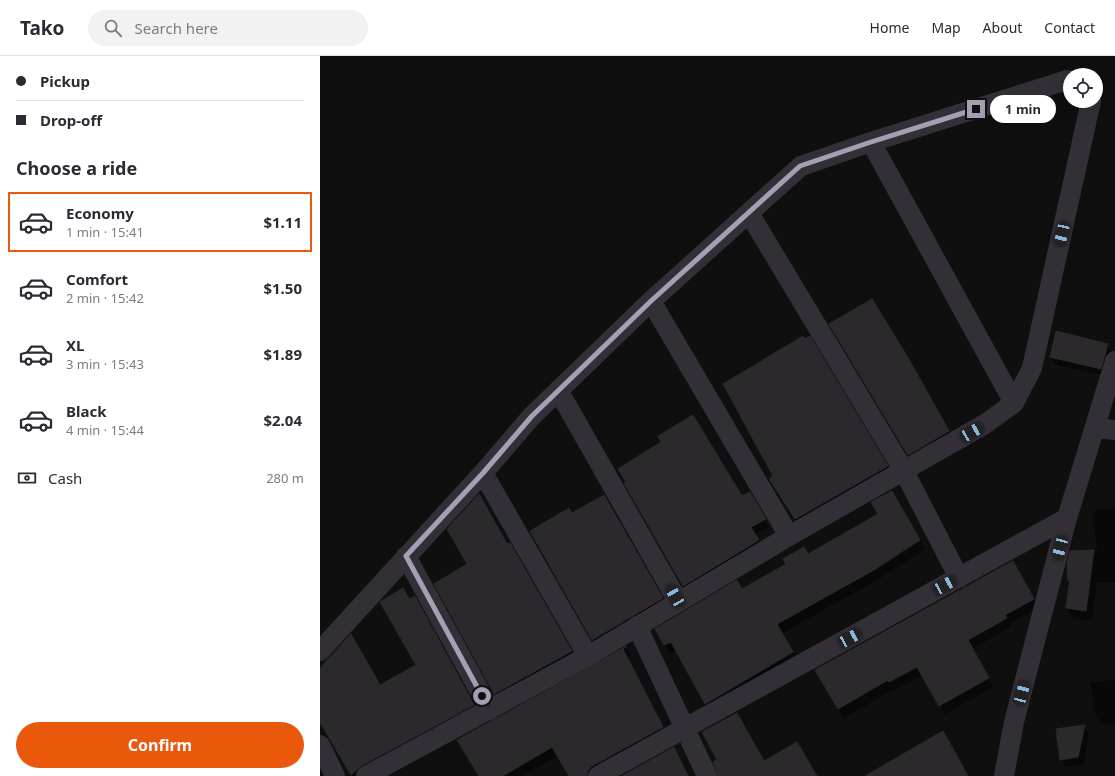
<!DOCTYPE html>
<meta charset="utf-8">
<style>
:root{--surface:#fff;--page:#f2f2f3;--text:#2b2b33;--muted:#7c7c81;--line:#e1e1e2;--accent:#ea580c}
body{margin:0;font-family:"Noto Sans",sans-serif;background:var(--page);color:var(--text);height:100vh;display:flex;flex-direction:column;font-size:15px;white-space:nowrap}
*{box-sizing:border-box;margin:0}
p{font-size:13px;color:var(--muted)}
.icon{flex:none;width:22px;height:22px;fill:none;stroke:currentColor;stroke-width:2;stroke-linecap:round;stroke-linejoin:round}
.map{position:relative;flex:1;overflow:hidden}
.sheet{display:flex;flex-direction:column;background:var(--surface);width:320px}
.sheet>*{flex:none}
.guide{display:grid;align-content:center;height:88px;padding:0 16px;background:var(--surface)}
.controls{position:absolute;left:743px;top:12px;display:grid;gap:8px}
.controls a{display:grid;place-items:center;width:40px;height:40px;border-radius:50%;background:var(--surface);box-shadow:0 4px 16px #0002;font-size:20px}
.end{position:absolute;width:18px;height:18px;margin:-9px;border:5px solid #a89eb3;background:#111;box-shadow:0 0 0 2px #111}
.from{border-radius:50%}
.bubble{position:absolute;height:28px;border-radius:14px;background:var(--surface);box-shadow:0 4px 16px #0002;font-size:13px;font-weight:700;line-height:28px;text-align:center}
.car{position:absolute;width:12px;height:24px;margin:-12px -6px;border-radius:5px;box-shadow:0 0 3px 1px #0007;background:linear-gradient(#222 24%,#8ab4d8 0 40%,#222 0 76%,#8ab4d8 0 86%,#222 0)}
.guide b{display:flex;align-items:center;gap:14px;height:38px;font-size:15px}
.guide b+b{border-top:1px solid var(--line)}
.guide i{width:10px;height:10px;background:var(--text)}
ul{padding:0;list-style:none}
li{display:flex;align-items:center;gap:12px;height:60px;margin:0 8px 6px;padding:0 8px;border:2px solid transparent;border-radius:0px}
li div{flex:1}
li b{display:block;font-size:15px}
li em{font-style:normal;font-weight:700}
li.active{border-color:var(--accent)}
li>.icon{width:36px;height:36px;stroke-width:1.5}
h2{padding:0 16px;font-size:18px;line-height:48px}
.pay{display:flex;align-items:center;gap:10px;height:44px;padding:0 16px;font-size:15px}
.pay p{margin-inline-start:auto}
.button{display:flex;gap:8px;margin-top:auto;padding:8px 16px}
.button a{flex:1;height:46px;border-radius:24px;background:var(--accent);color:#fff;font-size:16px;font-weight:700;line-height:46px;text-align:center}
header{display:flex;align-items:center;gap:24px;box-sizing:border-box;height:56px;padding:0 20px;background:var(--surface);border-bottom:1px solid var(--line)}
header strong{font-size:19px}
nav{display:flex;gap:22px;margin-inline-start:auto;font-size:14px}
.search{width:280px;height:36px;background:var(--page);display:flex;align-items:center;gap:10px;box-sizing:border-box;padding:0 14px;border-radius:22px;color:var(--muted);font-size:15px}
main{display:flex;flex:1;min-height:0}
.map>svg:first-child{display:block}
</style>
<header>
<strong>Tako</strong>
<div class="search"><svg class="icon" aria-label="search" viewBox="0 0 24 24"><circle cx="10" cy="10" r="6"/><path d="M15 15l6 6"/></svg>Search here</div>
<nav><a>Home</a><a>Map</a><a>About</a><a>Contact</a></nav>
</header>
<main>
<section class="sheet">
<div class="guide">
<b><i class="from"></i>Pickup</b>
<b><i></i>Drop-off</b>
</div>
<h2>Choose a ride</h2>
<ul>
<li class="active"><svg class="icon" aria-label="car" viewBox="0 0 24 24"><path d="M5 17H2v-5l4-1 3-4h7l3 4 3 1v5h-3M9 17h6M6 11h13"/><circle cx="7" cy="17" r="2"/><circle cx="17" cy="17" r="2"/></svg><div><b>Economy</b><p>1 min · 15:41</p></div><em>$1.11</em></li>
<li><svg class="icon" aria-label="car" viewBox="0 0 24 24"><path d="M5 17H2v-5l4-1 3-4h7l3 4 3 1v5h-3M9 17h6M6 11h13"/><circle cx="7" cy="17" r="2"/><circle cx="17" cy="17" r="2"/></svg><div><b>Comfort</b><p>2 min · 15:42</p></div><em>$1.50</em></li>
<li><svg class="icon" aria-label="car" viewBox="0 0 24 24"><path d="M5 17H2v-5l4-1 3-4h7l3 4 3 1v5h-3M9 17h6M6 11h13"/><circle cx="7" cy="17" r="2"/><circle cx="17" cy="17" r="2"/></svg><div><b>XL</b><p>3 min · 15:43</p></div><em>$1.89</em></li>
<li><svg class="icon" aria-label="car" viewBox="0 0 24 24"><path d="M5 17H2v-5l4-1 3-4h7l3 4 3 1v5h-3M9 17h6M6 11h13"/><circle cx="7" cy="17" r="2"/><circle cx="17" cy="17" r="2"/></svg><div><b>Black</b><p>4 min · 15:44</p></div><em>$2.04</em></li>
</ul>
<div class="pay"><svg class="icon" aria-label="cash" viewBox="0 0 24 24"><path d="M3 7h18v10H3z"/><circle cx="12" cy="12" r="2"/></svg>Cash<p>280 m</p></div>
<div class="button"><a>Confirm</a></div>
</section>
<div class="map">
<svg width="795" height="720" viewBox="0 0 795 720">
<rect width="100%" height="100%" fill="#100f10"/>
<path fill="#0007" d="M 517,279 L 586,301 L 635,387 L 595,409 Z
M 489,282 L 573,421 L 481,473 L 451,424 L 454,420 L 485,284 Z
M 787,289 L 792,297 L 785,320 L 736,309 L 731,300 Z
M 305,427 L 422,442 L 429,437 L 449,471 L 435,479 L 443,493 L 368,538 Z
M 571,436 L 605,493 L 559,523 L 461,578 L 478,605 L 391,656 L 357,594 L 350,598 L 337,573 L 422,535 L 559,458 Z
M 284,440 L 347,550 L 278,592 L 211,475 L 252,459 Z
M 795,452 L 795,526 L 777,527 L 772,565 L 753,563 L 747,552 L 750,528 L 748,508 L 751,496 L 777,495 L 773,455 Z
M 189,488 L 256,605 L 180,646 L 175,637 L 187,490 Z
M 698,515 L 718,552 L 689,568 L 691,571 L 652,593 L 673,631 L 625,658 L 603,619 L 575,634 L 574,633 L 524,662 L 496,614 Z
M 89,544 L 99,550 L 158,658 L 44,720 L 33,720 L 0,665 L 0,614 L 59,630 L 97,609 Z
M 306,592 L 311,599 L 307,602 L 345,681 L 276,720 L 250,720 L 238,699 L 203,720 L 160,720 L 139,684 Z
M 795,624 L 795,668 L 781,669 L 775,658 L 771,626 Z
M 764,670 L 769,678 L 763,709 L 746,711 L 741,703 Z"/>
<path fill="#2c292d" stroke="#2c292d" d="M 552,243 L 587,300 L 629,375 L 588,399 L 509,268 Z
M 736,275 L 788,288 L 781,313 L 730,301 Z
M 483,280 L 485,283 L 490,280 L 568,410 L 475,463 L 450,424 L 450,422 L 453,420 L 403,328 Z
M 373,359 L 422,440 L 430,436 L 446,463 L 431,471 L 439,484 L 363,530 L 304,427 L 306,426 L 298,413 L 341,386 L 338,380 Z
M 572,435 L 600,484 L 554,514 L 457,568 L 473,596 L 385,648 L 351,586 L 344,589 L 335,573 L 417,524 L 422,533 L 466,508 L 463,503 L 484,491 L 488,498 L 558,458 L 551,446 Z
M 159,438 L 187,488 L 190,487 L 252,595 L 174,638 L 114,528 L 147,508 L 127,473 Z
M 284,439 L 343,542 L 272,584 L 210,475 L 249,452 L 252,457 Z
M 774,494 L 766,555 L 746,552 L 750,524 L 748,525 L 747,508 L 750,495 Z
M 693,505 L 714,543 L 685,559 L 687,562 L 648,584 L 669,622 L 619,650 L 597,611 L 569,626 L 568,624 L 518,653 L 495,614 Z
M 83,532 L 89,543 L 95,540 L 154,649 L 41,710 L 31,719 L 0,666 L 0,612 L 31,578 L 60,629 L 96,609 L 60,546 Z
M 307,590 L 303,593 L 343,671 L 272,710 L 268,714 L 267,720 L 249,720 L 232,691 L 183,720 L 159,720 L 137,684 Z
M 417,657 L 444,705 L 477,686 L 497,720 L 398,720 L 393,706 L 397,704 L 382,676 Z
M 765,669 L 758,701 L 740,704 L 736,673 Z
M 623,675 L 648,720 L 545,720 Z
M 354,691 L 368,720 L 302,720 Z"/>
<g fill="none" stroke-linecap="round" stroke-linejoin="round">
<path stroke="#332f36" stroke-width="20" d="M 551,86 L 694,347
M 429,157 L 584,415 L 639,522
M 331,245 L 469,480
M 233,340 L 241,340 L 250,355 L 355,540 L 356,546
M 775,372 L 795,374
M 163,417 L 268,600
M 86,500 L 170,654
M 317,570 L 387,720
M 0,595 L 163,417 L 212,360 L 331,245 L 481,110 L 551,86 L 747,24 L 750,25
M 0,689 L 15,720
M 46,720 L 268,600 L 469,480 L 665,368 L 694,347 L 712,312 L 771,45
M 278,720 L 747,462
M 684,720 L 694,666 L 747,462 L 795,305"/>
</g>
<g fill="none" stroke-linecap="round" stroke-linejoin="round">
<path stroke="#a89eb3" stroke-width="5" d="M 162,640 L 86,500 L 163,417 L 212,360 L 331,245 L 480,110 L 551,86 L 656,53"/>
</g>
</svg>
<div class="controls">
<a><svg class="icon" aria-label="locate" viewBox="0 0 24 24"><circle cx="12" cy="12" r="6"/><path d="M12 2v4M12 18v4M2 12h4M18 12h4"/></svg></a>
</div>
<i class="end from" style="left:162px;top:640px"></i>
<i class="end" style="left:656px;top:53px"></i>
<div class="bubble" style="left:670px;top:39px;width:66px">1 min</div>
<i class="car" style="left:742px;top:178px;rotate:193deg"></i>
<i class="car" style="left:652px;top:376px;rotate:60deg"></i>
<i class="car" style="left:740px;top:492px;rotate:195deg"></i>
<i class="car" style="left:625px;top:529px;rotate:61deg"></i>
<i class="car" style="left:355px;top:540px;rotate:330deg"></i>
<i class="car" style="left:530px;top:582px;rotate:61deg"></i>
<i class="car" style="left:702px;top:637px;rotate:15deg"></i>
</div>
</main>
